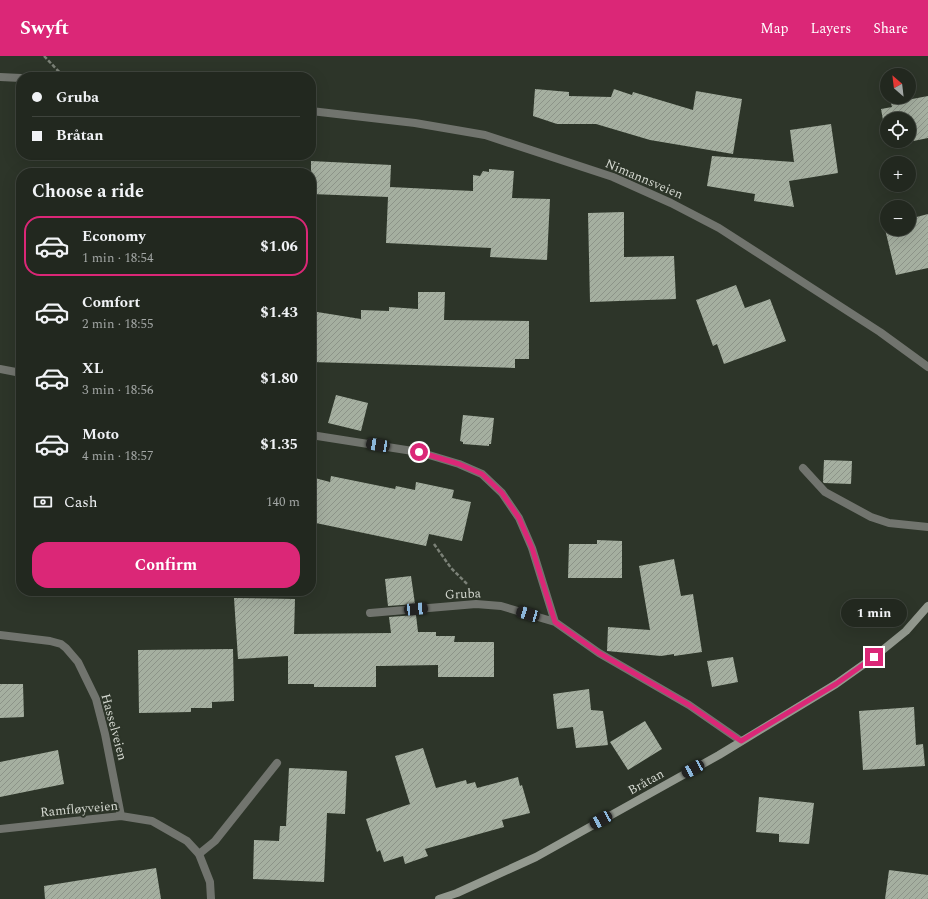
<!DOCTYPE html>
<meta charset="utf-8">
<style>
:root{--surface:#22281f;--page:#2a3028;--text:#f1f3f6;--muted:#a2a6a4;--line:#3f443d;--accent:#db2777}
body{margin:0;font-family:Spectral,serif;background:var(--page);color:var(--text);height:100vh;display:flex;flex-direction:column;font-size:15px;white-space:nowrap}
*{box-sizing:border-box;margin:0}
p{font-size:13px;color:var(--muted)}
.icon{flex:none;width:22px;height:22px;fill:none;stroke:currentColor;stroke-width:2;stroke-linecap:round;stroke-linejoin:round}
.map{position:relative;flex:1;overflow:hidden}
.sheet{position:absolute;left:16px;top:112px;width:300px;height:428px;display:flex;flex-direction:column;background:var(--surface);border-radius:16px;box-shadow:0 4px 16px #0002,0 0 0 1px var(--line)}
.sheet>*{flex:none}
.hud{position:absolute;left:16px;top:16px;width:300px;height:88px;border-radius:16px;box-shadow:0 4px 16px #0002,0 0 0 1px var(--line);display:grid;align-content:center;height:88px;padding:0 16px;background:var(--surface)}
.needle{width:26px;rotate:332deg}
.controls{position:absolute;left:880px;top:12px;display:grid;gap:8px}
.controls a{display:grid;place-items:center;width:36px;height:36px;border-radius:50%;background:var(--surface);box-shadow:0 4px 16px #0002,0 0 0 1px var(--line);font-size:20px}
.end{position:absolute;width:18px;height:18px;margin:-9px;border:5px solid #db2777;background:#fff;box-shadow:0 0 0 2px #fff}
.from{border-radius:50%}
.bubble{position:absolute;height:28px;border-radius:14px;background:var(--surface);box-shadow:0 4px 16px #0002,0 0 0 1px var(--line);font-size:13px;font-weight:700;line-height:28px;text-align:center}
.car{position:absolute;width:12px;height:24px;margin:-12px -6px;border-radius:5px;box-shadow:0 0 3px 1px #0007;background:linear-gradient(#222 24%,#8ab4d8 0 40%,#222 0 76%,#8ab4d8 0 86%,#222 0)}
.hud b{display:flex;align-items:center;gap:14px;height:38px;font-size:15px}
.hud b+b{border-top:1px solid var(--line)}
.hud i{width:10px;height:10px;background:var(--text)}
ul{padding:0;list-style:none}
li{display:flex;align-items:center;gap:12px;height:60px;margin:0 8px 6px;padding:0 8px;border:2px solid transparent;border-radius:16px}
li div{flex:1}
li b{display:block;font-size:15px}
li em{font-style:normal;font-weight:700}
li.on{border-color:var(--accent)}
li>.icon{width:36px;height:36px;stroke-width:1.5}
h2{padding:0 16px;font-size:18px;line-height:48px}
.pay{display:flex;align-items:center;gap:10px;height:44px;padding:0 16px;font-size:15px}
.pay p{margin-inline-start:auto}
.action{display:flex;gap:8px;margin-top:auto;padding:8px 16px}
.action a{flex:1;height:46px;border-radius:16px;background:var(--accent);color:#fff;font-size:16px;font-weight:700;line-height:46px;text-align:center}
header{display:flex;align-items:center;gap:24px;box-sizing:border-box;height:56px;padding:0 20px;background:var(--accent);color:#fff}
header strong{font-size:19px}
nav{display:flex;gap:22px;margin-inline-start:auto;font-size:14px}
.map>svg:first-child{display:block}
</style>
<header>
<strong>Swyft</strong>
<nav><a>Map</a><a>Layers</a><a>Share</a></nav>
</header>
<div class="map">
<svg width="928" height="843" viewBox="0 0 928 843">
<defs>
<pattern id="building-hatch" width="6" height="6" patternUnits="userSpaceOnUse"><rect width="6" height="6" fill="#a5afa0"/><path d="M-1 1l2-2M0 6l6-6M5 7l2-2" fill="none" stroke="#8c9388"/></pattern>
</defs>
<rect width="100%" height="100%" fill="#2d3529"/>
<path fill="url(#building-hatch)" d="M 535,33 L 569,36 L 569,40 L 611,41 L 614,33 L 632,39 L 633,36 L 693,54 L 696,35 L 742,43 L 733,98 L 650,84 L 596,68 L 557,68 L 533,60 Z
M 928,40 L 928,82 L 899,88 L 899,85 L 909,85 L 909,63 L 887,63 L 887,75 L 885,75 L 881,53 L 892,51 L 891,47 Z
M 831,68 L 838,117 L 789,125 L 794,151 L 754,145 L 755,138 L 707,130 L 712,100 L 794,106 L 790,74 Z
M 311,105 L 391,109 L 390,131 L 473,135 L 473,119 L 480,120 L 483,115 L 489,116 L 489,113 L 514,115 L 512,142 L 550,143 L 547,204 L 490,201 L 491,192 L 386,187 L 388,141 L 311,138 Z
M 624,156 L 624,201 L 674,200 L 676,243 L 590,246 L 588,157 Z
M 928,158 L 928,212 L 896,219 L 884,169 L 887,168 L 887,173 L 909,173 L 909,163 Z
M 736,229 L 745,252 L 770,243 L 786,285 L 724,308 L 717,288 L 713,290 L 696,244 Z
M 418,236 L 445,236 L 444,264 L 529,265 L 529,303 L 515,303 L 515,312 L 311,306 L 311,255 L 361,263 L 361,254 L 389,255 L 389,251 L 418,253 Z
M 336,339 L 368,347 L 361,375 L 328,367 Z
M 463,359 L 494,362 L 491,388 L 489,388 L 489,390 L 463,388 L 463,386 L 460,385 Z
M 824,404 L 852,405 L 851,428 L 824,427 L 823,426 Z
M 331,420 L 395,433 L 396,430 L 415,434 L 416,426 L 454,434 L 452,442 L 471,446 L 462,485 L 429,478 L 426,490 L 311,466 L 311,421 L 330,426 Z
M 597,484 L 622,485 L 622,522 L 568,522 L 569,488 L 597,488 Z
M 674,503 L 681,540 L 693,538 L 702,596 L 674,600 L 674,598 L 661,600 L 607,595 L 608,571 L 650,574 L 639,510 Z
M 411,520 L 415,548 L 388,550 L 385,523 Z
M 234,542 L 295,543 L 294,578 L 391,577 L 389,561 L 416,559 L 418,576 L 436,576 L 436,580 L 455,580 L 454,586 L 494,586 L 494,621 L 438,621 L 438,609 L 381,610 L 376,610 L 376,631 L 314,631 L 314,628 L 288,628 L 288,600 L 238,603 Z
M 233,593 L 234,645 L 212,646 L 212,652 L 191,652 L 191,656 L 139,657 L 138,594 Z
M 733,601 L 738,626 L 712,631 L 707,605 Z
M 0,628 L 23,628 L 24,661 L 0,662 Z
M 589,633 L 591,654 L 603,655 L 608,689 L 576,692 L 573,671 L 557,673 L 553,638 Z
M 914,651 L 916,689 L 923,688 L 925,710 L 863,714 L 859,655 Z
M 645,665 L 662,693 L 628,714 L 610,686 Z
M 423,692 L 436,732 L 466,724 L 467,728 L 475,726 L 477,732 L 518,721 L 520,730 L 522,729 L 530,757 L 502,764 L 504,771 L 425,793 L 428,800 L 405,808 L 403,800 L 384,806 L 380,794 L 377,796 L 366,763 L 410,748 L 395,700 Z
M 58,694 L 64,728 L 0,741 L 0,706 Z
M 289,712 L 347,715 L 345,758 L 327,757 L 324,826 L 253,823 L 254,784 L 279,785 L 280,770 L 286,770 Z
M 759,741 L 814,747 L 809,788 L 779,786 L 779,778 L 756,776 Z
M 156,812 L 161,843 L 45,843 L 44,830 Z
M 889,814 L 928,819 L 928,843 L 885,843 Z"/>
<g fill="none" stroke-linecap="round" stroke-linejoin="round">
<path stroke="#7b8177" stroke-width="2.5" stroke-dasharray="4 2" stroke-linecap="butt" d="M 44,0 L 64,21
M 434,488 L 451,512 L 468,529"/>
<path stroke="#71746e" stroke-width="8" d="M 803,412 L 825,436 L 871,461 L 889,467 L 928,471
M 199,798 L 215,785 L 277,707"/>
<path stroke="#71746e" stroke-width="8" d="M 0,21 L 21,22
M 311,55 L 415,67 L 485,79 L 613,121 L 671,147 L 719,172 L 880,276 L 928,311
M 0,313 L 21,317
M 311,379 L 419,396 L 459,408 L 482,418 L 502,437 L 519,462 L 532,492 L 555,566
M 370,557 L 476,548 L 501,550 L 555,566 L 599,597 L 689,649 L 741,685
M 0,579 L 50,585 L 61,588 L 66,592 L 78,606 L 96,643 L 105,678 L 121,760
M 0,773 L 121,760 L 152,765 L 187,785 L 199,798 L 210,826 L 211,843"/>
<path stroke="#93998f" stroke-width="8" d="M 439,843 L 457,837 L 536,801 L 719,699 L 836,628 L 874,601 L 906,575 L 928,550"/>
</g>
<g fill="none" stroke-linecap="round" stroke-linejoin="round">
<path stroke="#db2777" stroke-width="5" d="M 419,396 L 459,408 L 482,418 L 502,437 L 519,462 L 532,492 L 555,566 L 599,597 L 689,649 L 741,685 L 836,628 L 874,601"/>
</g>
<g text-anchor="middle" dominant-baseline="central" stroke-width="4" stroke-linejoin="round" paint-order="stroke">
<g font-size="13" fill="#d3d7cf" stroke="#2d3529">
<text transform="translate(644 123) rotate(23)">Nimannsveien</text>
<text transform="translate(463 538) rotate(-2)">Gruba</text>
<text transform="translate(114 671) rotate(75)">Hasselveien</text>
<text transform="translate(646 726) rotate(-29)">Bråtan</text>
<text transform="translate(79 753) rotate(-5)">Ramfløyveien</text>
</g>
</g>
</svg>
<div class="controls">
<a><svg class="needle" viewBox="-14 -14 28 28"><path d="M0-13l5 13h-10z" fill="#e53935"/><path d="M0 13l5-13h-10z" fill="#a2a6a4"/></svg></a>
<a><svg class="icon" aria-label="locate" viewBox="0 0 24 24"><circle cx="12" cy="12" r="6"/><path d="M12 2v4M12 18v4M2 12h4M18 12h4"/></svg></a>
<a>+</a>
<a>−</a>
</div>
<i class="end from" style="left:419px;top:396px"></i>
<i class="end" style="left:874px;top:601px"></i>
<div class="bubble" style="left:841px;top:543px;width:66px">1 min</div>
<i class="car" style="left:378px;top:389px;rotate:279deg"></i>
<i class="car" style="left:416px;top:553px;rotate:85deg"></i>
<i class="car" style="left:528px;top:558px;rotate:286deg"></i>
<i class="car" style="left:693px;top:713px;rotate:241deg"></i>
<i class="car" style="left:601px;top:764px;rotate:241deg"></i>
<div class="hud">
<b><i class="from"></i>Gruba</b>
<b><i></i>Bråtan</b>
</div>
<section class="sheet">
<h2>Choose a ride</h2>
<ul>
<li class="on"><svg class="icon" aria-label="car" viewBox="0 0 24 24"><path d="M5 17H2v-5l4-1 3-4h7l3 4 3 1v5h-3M9 17h6M6 11h13"/><circle cx="7" cy="17" r="2"/><circle cx="17" cy="17" r="2"/></svg><div><b>Economy</b><p>1 min · 18:54</p></div><em>$1.06</em></li>
<li><svg class="icon" aria-label="car" viewBox="0 0 24 24"><path d="M5 17H2v-5l4-1 3-4h7l3 4 3 1v5h-3M9 17h6M6 11h13"/><circle cx="7" cy="17" r="2"/><circle cx="17" cy="17" r="2"/></svg><div><b>Comfort</b><p>2 min · 18:55</p></div><em>$1.43</em></li>
<li><svg class="icon" aria-label="car" viewBox="0 0 24 24"><path d="M5 17H2v-5l4-1 3-4h7l3 4 3 1v5h-3M9 17h6M6 11h13"/><circle cx="7" cy="17" r="2"/><circle cx="17" cy="17" r="2"/></svg><div><b>XL</b><p>3 min · 18:56</p></div><em>$1.80</em></li>
<li><svg class="icon" aria-label="car" viewBox="0 0 24 24"><path d="M5 17H2v-5l4-1 3-4h7l3 4 3 1v5h-3M9 17h6M6 11h13"/><circle cx="7" cy="17" r="2"/><circle cx="17" cy="17" r="2"/></svg><div><b>Moto</b><p>4 min · 18:57</p></div><em>$1.35</em></li>
</ul>
<div class="pay"><svg class="icon" aria-label="cash" viewBox="0 0 24 24"><path d="M3 7h18v10H3z"/><circle cx="12" cy="12" r="2"/></svg>Cash<p>140 m</p></div>
<div class="action"><a>Confirm</a></div>
</section>
</div>
